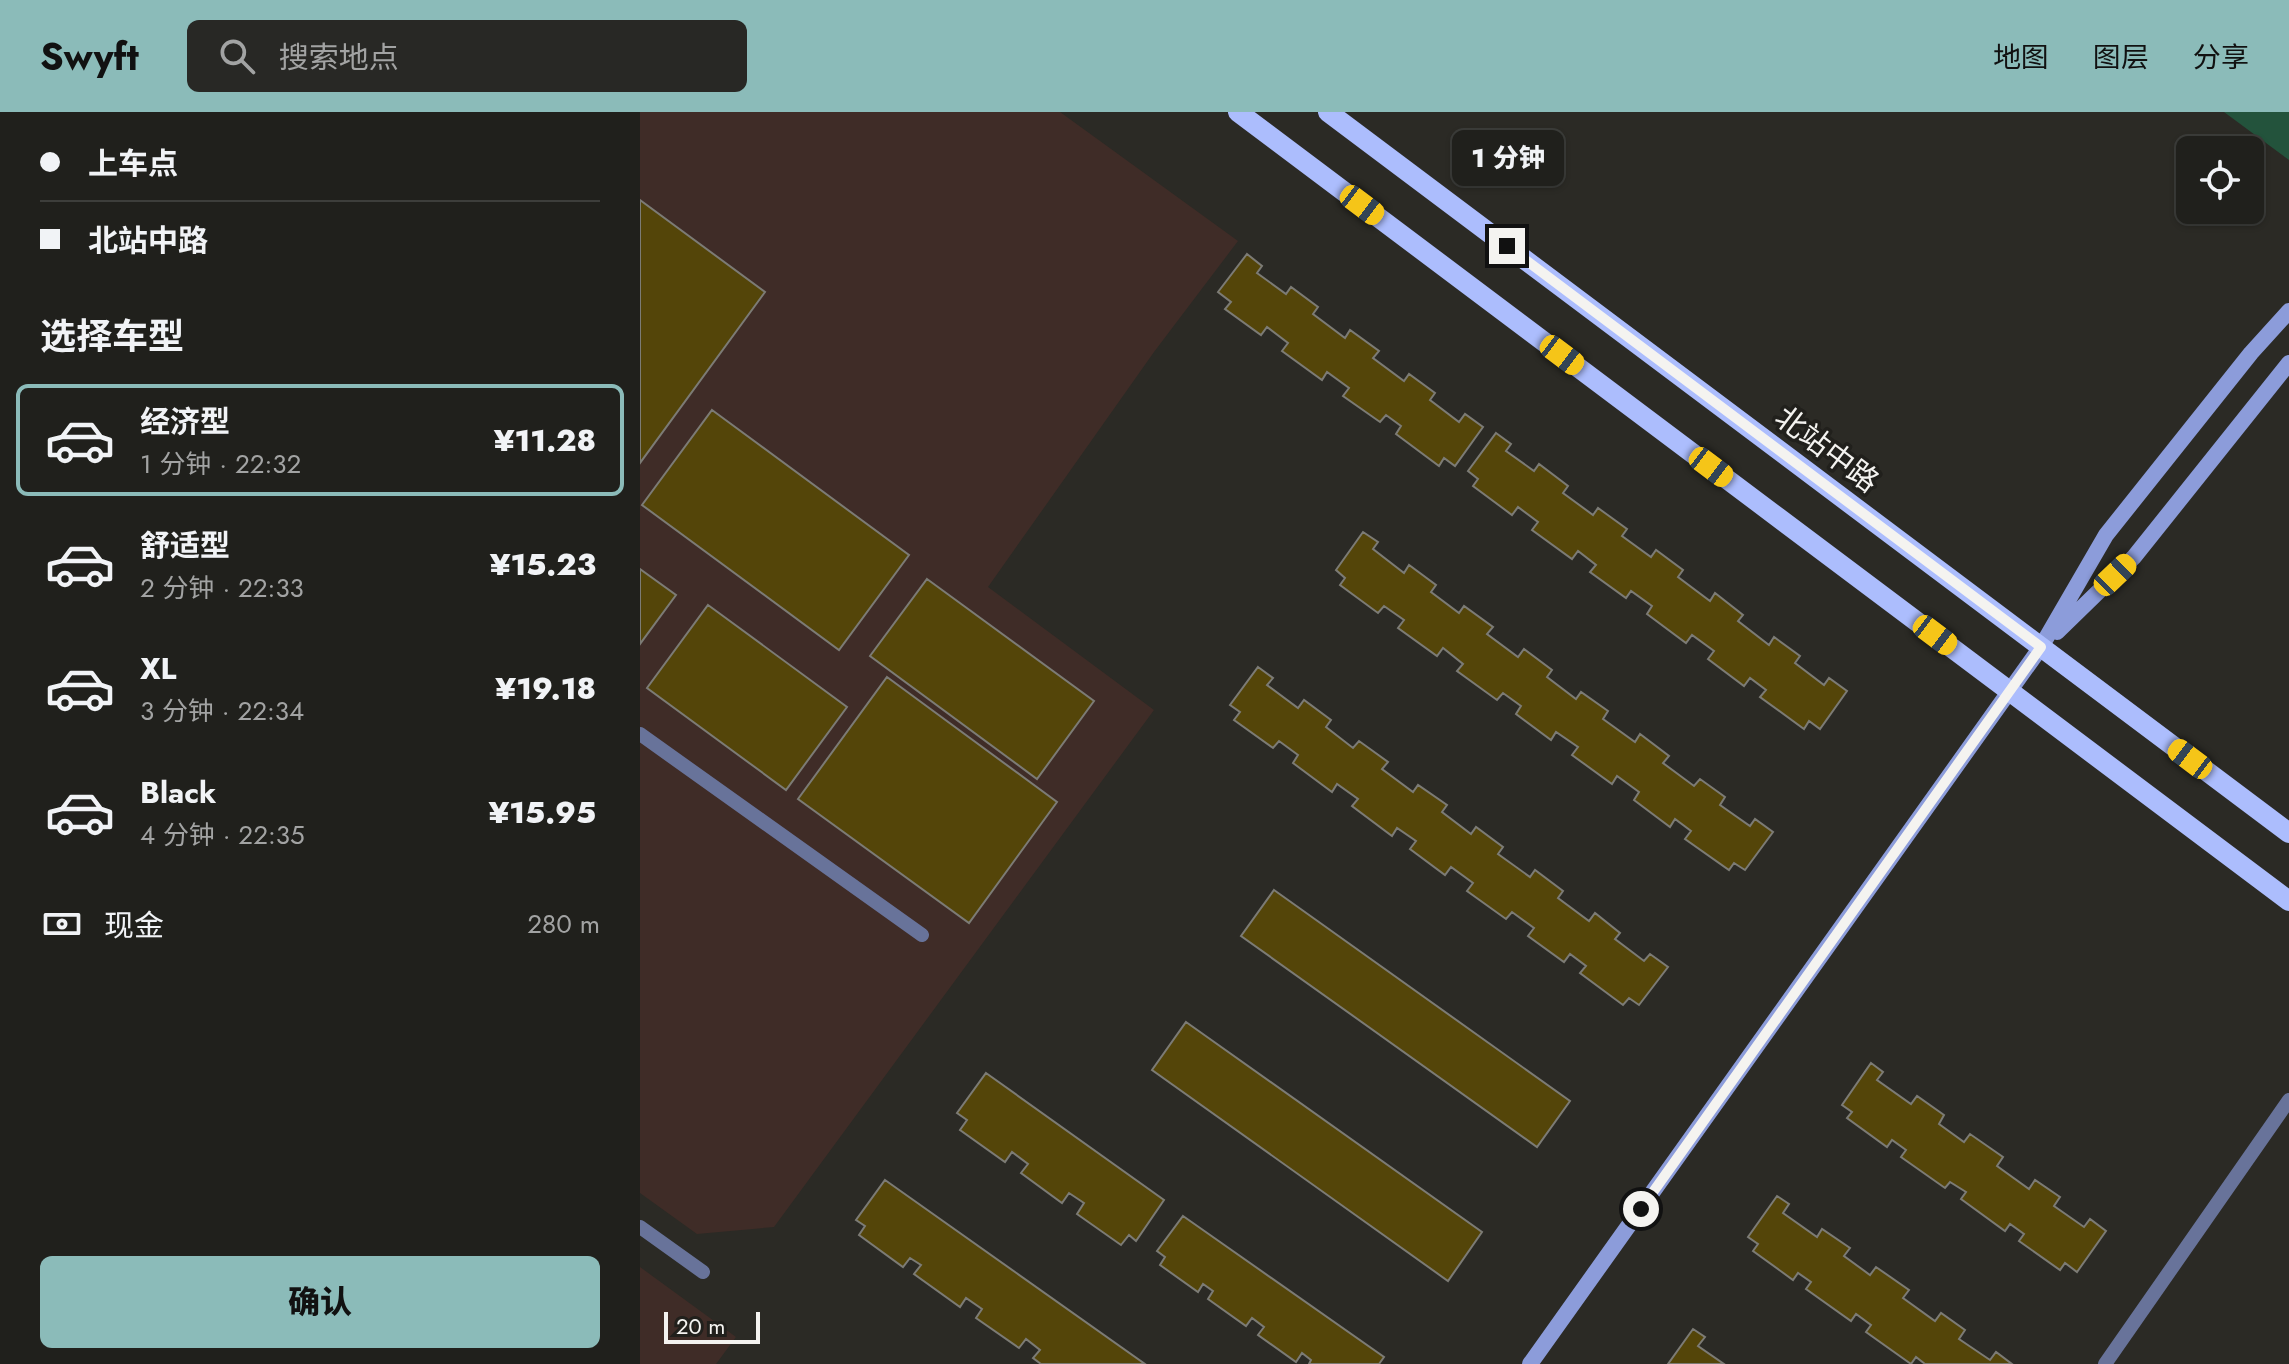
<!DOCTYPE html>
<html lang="zh">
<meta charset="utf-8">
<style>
:root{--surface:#20201c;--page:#282825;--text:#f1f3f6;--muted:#a2a3a3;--line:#3d3e3b;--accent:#8bbbb9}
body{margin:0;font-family:Jost,"Noto Sans SC",sans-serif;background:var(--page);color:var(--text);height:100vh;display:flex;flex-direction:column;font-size:30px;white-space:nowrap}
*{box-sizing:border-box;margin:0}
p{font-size:26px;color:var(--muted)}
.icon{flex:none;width:44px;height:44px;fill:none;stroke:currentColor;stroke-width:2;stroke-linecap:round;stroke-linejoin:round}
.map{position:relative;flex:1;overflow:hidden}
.panel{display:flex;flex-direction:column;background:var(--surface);width:640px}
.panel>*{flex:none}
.top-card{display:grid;align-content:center;height:176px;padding:0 40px;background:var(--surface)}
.tools{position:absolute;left:1536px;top:24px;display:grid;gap:16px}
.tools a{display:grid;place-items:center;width:88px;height:88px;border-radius:12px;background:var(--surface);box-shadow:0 2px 6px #0004,0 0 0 2px var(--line);font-size:40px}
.scale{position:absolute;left:24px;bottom:20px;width:96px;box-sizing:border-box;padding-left:8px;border:4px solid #f4f3f0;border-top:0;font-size:22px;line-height:28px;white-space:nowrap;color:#f4f3f0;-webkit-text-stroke:6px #21201c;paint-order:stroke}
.end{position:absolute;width:36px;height:36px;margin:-18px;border:10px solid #f4f3f0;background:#111;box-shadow:0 0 0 4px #111}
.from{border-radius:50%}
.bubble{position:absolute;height:56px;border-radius:12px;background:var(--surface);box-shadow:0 2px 6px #0004,0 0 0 2px var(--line);font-size:26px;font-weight:800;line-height:56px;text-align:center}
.car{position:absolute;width:24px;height:48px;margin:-24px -12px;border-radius:10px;box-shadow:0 0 6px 2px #0007;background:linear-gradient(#f5c518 24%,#345 0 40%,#f5c518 0 76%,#345 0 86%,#f5c518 0)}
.top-card b{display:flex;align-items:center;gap:28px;height:76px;font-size:30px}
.top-card b+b{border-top:2px solid var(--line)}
.top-card i{width:20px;height:20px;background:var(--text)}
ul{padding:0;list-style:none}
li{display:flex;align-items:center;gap:24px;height:112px;margin:0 16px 12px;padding:0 24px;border:4px solid transparent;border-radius:12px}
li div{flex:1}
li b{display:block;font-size:30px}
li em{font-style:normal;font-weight:800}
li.current{border-color:var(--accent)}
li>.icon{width:72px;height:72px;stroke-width:1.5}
h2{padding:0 40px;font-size:36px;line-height:96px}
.pay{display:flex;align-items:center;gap:20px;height:88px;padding:0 40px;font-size:30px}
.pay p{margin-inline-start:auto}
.action{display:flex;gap:16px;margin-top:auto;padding:16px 40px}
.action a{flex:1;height:92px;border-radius:12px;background:var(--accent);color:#111;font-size:32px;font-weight:800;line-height:92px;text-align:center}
header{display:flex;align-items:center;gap:48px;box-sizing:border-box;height:112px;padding:0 40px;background:var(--accent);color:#111}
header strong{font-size:38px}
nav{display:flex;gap:44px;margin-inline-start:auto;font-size:28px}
.search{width:560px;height:72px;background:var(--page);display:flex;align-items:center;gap:20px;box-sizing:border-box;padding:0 28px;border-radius:12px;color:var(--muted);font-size:30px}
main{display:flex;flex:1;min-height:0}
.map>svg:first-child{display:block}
</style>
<header>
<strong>Swyft</strong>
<div class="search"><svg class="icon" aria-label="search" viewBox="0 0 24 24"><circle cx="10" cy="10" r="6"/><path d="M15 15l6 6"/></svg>搜索地点</div>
<nav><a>地图</a><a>图层</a><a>分享</a></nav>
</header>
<main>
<section class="panel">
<div class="top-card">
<b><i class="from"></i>上车点</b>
<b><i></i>北站中路</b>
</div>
<h2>选择车型</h2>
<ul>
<li class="current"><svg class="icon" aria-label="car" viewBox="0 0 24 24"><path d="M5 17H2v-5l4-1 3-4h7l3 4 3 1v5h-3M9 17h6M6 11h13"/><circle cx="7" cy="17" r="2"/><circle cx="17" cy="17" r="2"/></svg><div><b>经济型</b><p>1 分钟 · 22:32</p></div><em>¥11.28</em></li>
<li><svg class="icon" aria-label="car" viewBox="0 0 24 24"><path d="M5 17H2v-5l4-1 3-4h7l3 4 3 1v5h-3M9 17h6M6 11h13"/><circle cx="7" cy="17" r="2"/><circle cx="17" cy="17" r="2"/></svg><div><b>舒适型</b><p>2 分钟 · 22:33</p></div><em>¥15.23</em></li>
<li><svg class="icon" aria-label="car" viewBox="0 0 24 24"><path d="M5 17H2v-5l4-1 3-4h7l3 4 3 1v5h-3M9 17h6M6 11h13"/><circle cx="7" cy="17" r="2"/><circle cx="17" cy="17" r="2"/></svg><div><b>XL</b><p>3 分钟 · 22:34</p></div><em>¥19.18</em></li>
<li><svg class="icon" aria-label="car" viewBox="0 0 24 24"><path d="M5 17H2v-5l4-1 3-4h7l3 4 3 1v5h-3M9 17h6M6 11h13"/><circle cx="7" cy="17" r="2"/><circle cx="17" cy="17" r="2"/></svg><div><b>Black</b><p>4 分钟 · 22:35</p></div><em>¥15.95</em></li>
</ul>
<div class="pay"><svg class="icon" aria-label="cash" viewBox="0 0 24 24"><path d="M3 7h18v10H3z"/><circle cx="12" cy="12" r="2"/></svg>现金<p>280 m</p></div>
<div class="action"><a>确认</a></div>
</section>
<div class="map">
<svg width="1649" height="1252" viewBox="0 0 1649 1252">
<rect width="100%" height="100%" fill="#2b2a25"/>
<path fill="#3f2c27" d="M 0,0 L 420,0 L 598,129 L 514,240 L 348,475 L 514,598 L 134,1115 L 57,1122 L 0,1081 Z
M 0,1155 L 96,1225 L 76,1252 L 0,1252 Z"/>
<path fill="#23533c" d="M 1584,0 L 1649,0 L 1649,48 Z"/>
<path fill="#544509" stroke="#7c7b75" stroke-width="2" d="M 0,88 L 125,180 L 0,351 Z
M 607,142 L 622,154 L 617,161 L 646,182 L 651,175 L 678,195 L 673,202 L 705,226 L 710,218 L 739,239 L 733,246 L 764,269 L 769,262 L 795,281 L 790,288 L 819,310 L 825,302 L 843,315 L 815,354 L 804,346 L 799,354 L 756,322 L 761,314 L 746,303 L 740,310 L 703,284 L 709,276 L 687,260 L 682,268 L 642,239 L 648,231 L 627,215 L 621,223 L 585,197 L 591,190 L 578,180 Z
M 72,298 L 269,443 L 199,538 L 2,393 Z
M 856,321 L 871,332 L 866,339 L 894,359 L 899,352 L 928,374 L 923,381 L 953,403 L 958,396 L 987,417 L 982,424 L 1011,445 L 1016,438 L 1043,458 L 1038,465 L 1070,489 L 1075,481 L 1103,503 L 1098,509 L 1129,533 L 1134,525 L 1160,544 L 1155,551 L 1184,573 L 1189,566 L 1207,579 L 1180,617 L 1169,609 L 1164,617 L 1120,585 L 1126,578 L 1110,566 L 1104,574 L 1068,547 L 1074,539 L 1052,523 L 1046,531 L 1007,502 L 1012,494 L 991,479 L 986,486 L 950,460 L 956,453 L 938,439 L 932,447 L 892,418 L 898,410 L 878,395 L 872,403 L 833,374 L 838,367 L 828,359 Z
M 723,420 L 738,430 L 733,437 L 764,461 L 769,453 L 796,473 L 791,480 L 819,501 L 824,494 L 853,515 L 847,522 L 878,545 L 884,537 L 912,558 L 907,565 L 936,587 L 941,580 L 968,599 L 963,607 L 995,630 L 1000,622 L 1029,644 L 1023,651 L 1054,674 L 1060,667 L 1085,685 L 1080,693 L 1110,714 L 1115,707 L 1133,720 L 1105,758 L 1094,751 L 1089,758 L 1045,727 L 1051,719 L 1035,707 L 1030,715 L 994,688 L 999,680 L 977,664 L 972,672 L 932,643 L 938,635 L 916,620 L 911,628 L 876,602 L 881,594 L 863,581 L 857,588 L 817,559 L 823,552 L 803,536 L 797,544 L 758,516 L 764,508 L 744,494 L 738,501 L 700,473 L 705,466 L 696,458 Z
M 0,457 L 36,483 L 0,532 Z
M 287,467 L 454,589 L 397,667 L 230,544 Z
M 68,493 L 207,595 L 146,678 L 7,576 Z
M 618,555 L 633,566 L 627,573 L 658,596 L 664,588 L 691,608 L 686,615 L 713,636 L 719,629 L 748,650 L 742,657 L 773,680 L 778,673 L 807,693 L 802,700 L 831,722 L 836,715 L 863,735 L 858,742 L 890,765 L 895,758 L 923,779 L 918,786 L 949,809 L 955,801 L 980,821 L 975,827 L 1004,849 L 1010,842 L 1028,855 L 999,893 L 989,886 L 983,893 L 940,861 L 946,854 L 930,842 L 924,850 L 888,824 L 894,816 L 872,800 L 866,807 L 827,779 L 833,771 L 811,755 L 805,763 L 770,737 L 776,729 L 757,716 L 752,724 L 712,694 L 718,687 L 697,672 L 692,680 L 653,651 L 658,643 L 639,629 L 633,636 L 594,608 L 600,600 L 590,593 Z
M 247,565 L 417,690 L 329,811 L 158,687 Z
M 634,778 L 930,989 L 897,1035 L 601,824 Z
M 546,910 L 842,1120 L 808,1169 L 512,958 Z
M 1231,951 L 1243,960 L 1237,968 L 1271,992 L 1277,984 L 1304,1003 L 1299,1012 L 1324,1030 L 1330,1022 L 1363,1045 L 1357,1054 L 1389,1077 L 1395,1068 L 1420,1085 L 1414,1094 L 1444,1115 L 1450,1107 L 1466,1119 L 1437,1160 L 1425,1151 L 1420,1158 L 1379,1129 L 1384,1122 L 1370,1112 L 1365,1119 L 1321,1087 L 1326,1080 L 1310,1070 L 1305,1076 L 1261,1045 L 1266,1038 L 1252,1028 L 1247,1035 L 1207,1006 L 1212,1000 L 1202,993 Z
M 346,961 L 524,1088 L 496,1129 L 489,1123 L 481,1133 L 437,1102 L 444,1091 L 429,1081 L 422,1091 L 381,1061 L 388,1052 L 372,1040 L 365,1050 L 320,1018 L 327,1008 L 317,1001 Z
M 245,1068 L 505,1252 L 401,1252 L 393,1246 L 400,1238 L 386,1227 L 379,1236 L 336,1206 L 342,1197 L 326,1186 L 320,1195 L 274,1162 L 281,1153 L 270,1146 L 263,1155 L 219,1123 L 225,1114 L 216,1108 Z
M 1137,1084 L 1149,1092 L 1143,1101 L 1177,1125 L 1182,1117 L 1210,1136 L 1204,1144 L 1230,1163 L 1236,1155 L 1269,1178 L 1263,1186 L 1295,1209 L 1301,1201 L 1325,1218 L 1319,1227 L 1350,1248 L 1356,1240 L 1372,1252 L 1285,1252 L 1276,1245 L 1271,1252 L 1226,1220 L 1231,1213 L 1216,1202 L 1211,1209 L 1166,1177 L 1171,1170 L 1158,1161 L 1153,1168 L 1113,1139 L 1118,1132 L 1108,1125 Z
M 543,1104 L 744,1245 L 739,1252 L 669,1252 L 671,1248 L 662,1241 L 656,1250 L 618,1223 L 624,1215 L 612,1206 L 606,1214 L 568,1187 L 573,1179 L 563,1172 L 558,1180 L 520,1153 L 525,1145 L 517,1139 Z
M 1053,1217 L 1065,1225 L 1058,1234 L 1084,1252 L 1028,1252 Z"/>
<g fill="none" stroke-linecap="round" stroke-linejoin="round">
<path stroke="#68739a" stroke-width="14" d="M 0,622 L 282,823
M 0,1115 L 63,1160
M 1465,1252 L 1649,988"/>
<path stroke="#8c9cda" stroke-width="16" d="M 1417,520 L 1494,445 L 1649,251
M 890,1252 L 1401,535 L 1466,423 L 1611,241 L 1649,199"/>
<path stroke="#acbdfd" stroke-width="20" d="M 598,0 L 1649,789
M 688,0 L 1649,721"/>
</g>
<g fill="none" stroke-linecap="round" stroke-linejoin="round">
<path stroke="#f4f3f0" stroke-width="10" d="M 867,134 L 1401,535 L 1001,1097"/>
</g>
<g text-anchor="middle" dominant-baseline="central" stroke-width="7" stroke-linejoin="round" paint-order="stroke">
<g font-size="30" fill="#f4f3f0" stroke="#21201c">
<text transform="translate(1187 337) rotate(37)">北站中路</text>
</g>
</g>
</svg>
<div class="tools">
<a><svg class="icon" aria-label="locate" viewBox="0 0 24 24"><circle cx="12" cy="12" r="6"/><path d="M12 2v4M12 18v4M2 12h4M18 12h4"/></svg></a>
</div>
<div class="scale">20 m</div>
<i class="end from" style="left:1001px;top:1097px"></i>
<i class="end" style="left:867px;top:134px"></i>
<div class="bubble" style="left:812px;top:18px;width:112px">1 分钟</div>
<i class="car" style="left:722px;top:93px;rotate:127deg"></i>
<i class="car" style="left:922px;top:243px;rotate:127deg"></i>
<i class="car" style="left:1071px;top:355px;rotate:127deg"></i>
<i class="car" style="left:1475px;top:463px;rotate:46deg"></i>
<i class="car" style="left:1295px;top:523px;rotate:127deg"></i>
<i class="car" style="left:1550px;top:647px;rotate:307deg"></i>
</div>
</main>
